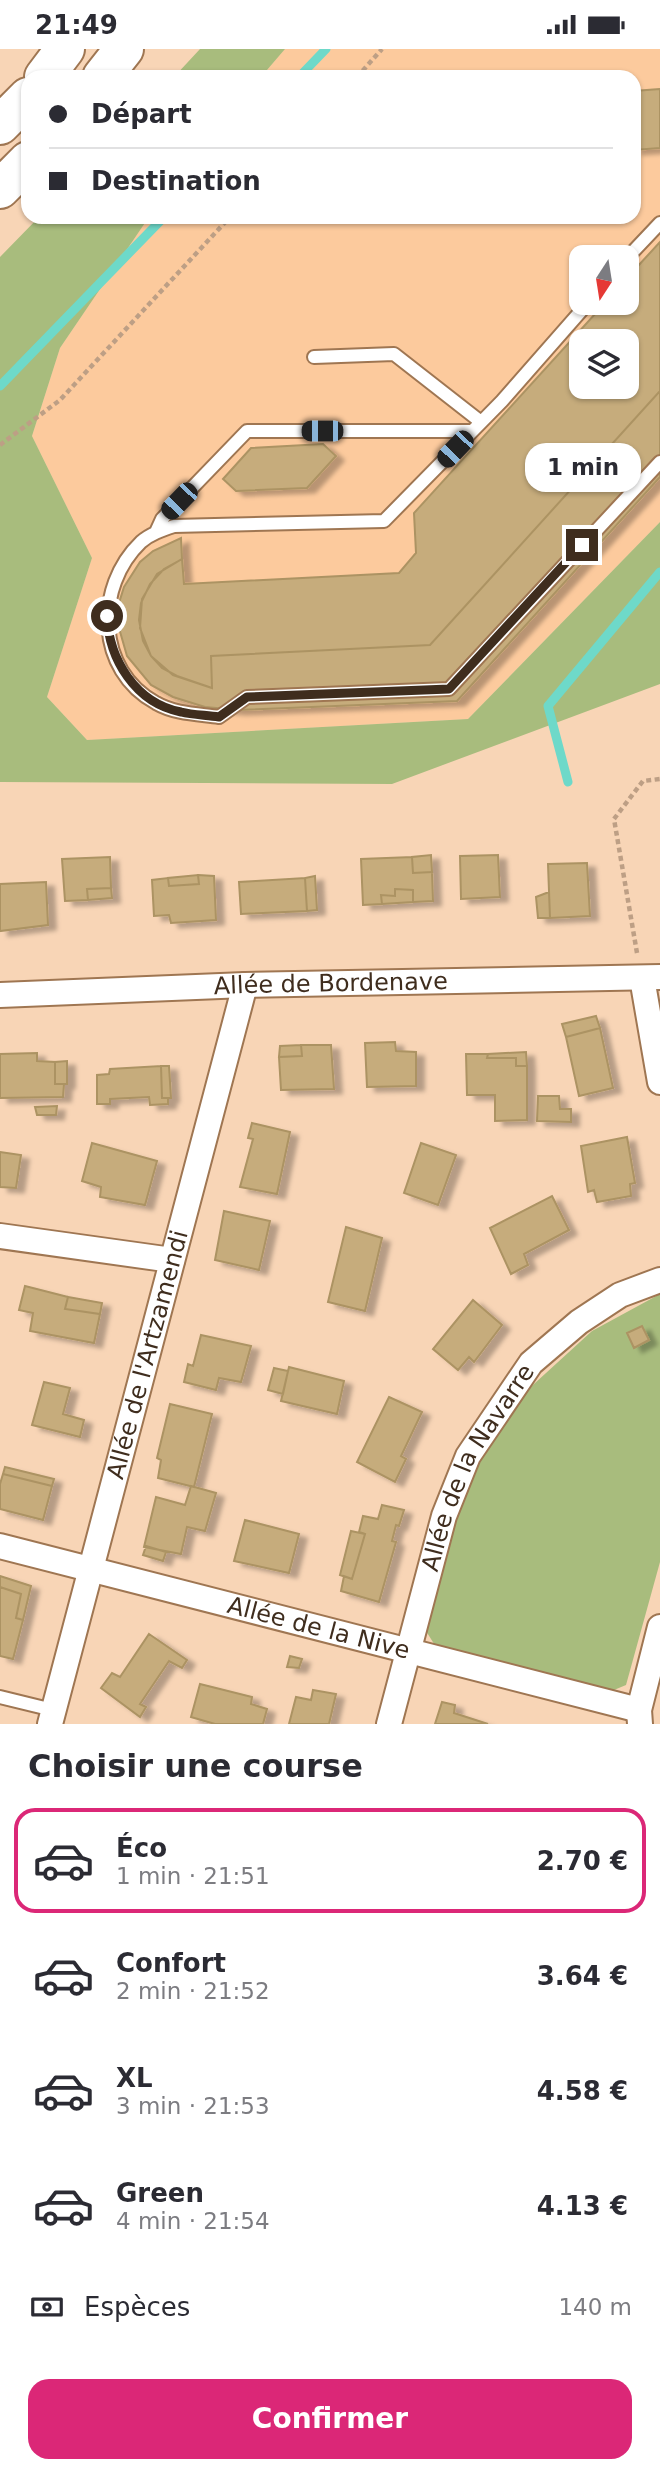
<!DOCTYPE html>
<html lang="fr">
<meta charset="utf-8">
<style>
:root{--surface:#fff;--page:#f2f2f3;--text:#2b2b33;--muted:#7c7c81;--line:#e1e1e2;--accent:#db2777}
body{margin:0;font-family:"DejaVu Sans",sans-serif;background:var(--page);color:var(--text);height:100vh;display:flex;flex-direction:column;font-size:26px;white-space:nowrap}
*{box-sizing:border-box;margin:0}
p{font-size:23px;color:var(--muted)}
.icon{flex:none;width:38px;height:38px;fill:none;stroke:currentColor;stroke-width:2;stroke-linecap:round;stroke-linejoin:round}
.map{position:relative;height:1675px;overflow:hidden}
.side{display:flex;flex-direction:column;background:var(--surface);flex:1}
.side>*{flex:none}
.hud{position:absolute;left:21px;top:21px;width:620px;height:154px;border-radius:21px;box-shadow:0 2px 5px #0004;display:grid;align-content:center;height:154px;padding:0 28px;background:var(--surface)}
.needle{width:46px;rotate:192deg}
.tools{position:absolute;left:569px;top:196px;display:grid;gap:14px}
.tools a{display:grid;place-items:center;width:70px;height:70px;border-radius:14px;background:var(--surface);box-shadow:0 2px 5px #0004;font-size:35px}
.end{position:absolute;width:32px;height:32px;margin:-16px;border:9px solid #3f2d1e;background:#fff;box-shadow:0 0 0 4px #fff}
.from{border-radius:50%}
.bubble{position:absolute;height:49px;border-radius:21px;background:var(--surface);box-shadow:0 2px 5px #0004;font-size:23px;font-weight:700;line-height:49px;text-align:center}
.car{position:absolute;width:21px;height:42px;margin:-21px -10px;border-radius:9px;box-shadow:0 0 5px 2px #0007;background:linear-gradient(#222 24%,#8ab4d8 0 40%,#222 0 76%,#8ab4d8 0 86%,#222 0)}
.hud b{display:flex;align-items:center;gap:24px;height:66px;font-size:26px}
.hud b+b{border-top:2px solid var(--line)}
.hud i{width:18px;height:18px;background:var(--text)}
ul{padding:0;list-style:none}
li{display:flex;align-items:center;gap:21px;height:105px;margin:0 14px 10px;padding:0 14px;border:4px solid transparent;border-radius:21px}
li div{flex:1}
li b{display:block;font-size:26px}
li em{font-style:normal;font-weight:700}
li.current{border-color:var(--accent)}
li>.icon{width:63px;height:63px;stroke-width:1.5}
h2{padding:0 28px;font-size:32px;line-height:84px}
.pay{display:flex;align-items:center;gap:18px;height:77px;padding:0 28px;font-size:26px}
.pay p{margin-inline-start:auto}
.button{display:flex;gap:14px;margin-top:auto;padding:14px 28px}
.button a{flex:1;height:80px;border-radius:21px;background:var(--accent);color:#fff;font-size:28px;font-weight:700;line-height:80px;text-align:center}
.status{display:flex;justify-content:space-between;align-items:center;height:49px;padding:0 35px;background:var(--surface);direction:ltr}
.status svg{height:19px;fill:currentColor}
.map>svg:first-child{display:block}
</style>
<div class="status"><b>21:49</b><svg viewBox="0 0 49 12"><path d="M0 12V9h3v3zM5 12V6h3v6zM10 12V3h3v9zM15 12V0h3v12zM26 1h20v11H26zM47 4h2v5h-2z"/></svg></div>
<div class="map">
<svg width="660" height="1675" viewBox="0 0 660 1675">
<defs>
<filter id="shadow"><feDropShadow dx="8" dy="4.5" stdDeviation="2" flood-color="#0004"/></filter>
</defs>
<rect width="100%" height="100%" fill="#f8d5b6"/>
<path fill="#fcca9d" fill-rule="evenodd" d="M 285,0 L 660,0 L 660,473 L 468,670 L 87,691 L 47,648 L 92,509 L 32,387 L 60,299 L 149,168 L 634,168 L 634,28 L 261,28 ZM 581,208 L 626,208 L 626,254 L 581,254 ZM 581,292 L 626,292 L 626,338 L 581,338 Z"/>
<path fill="#a8bc7d" d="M 200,0 L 285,0 L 261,28 L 174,28 Z
M 39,168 L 149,168 L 60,299 L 32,387 L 92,509 L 47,648 L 87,691 L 468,670 L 660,473 L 660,635 L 392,735 L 0,733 L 0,208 Z
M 660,1245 L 660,1513 L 626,1636 L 614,1641 L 436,1598 L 426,1582 L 450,1478 L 475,1414 L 523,1345 L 592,1282 Z"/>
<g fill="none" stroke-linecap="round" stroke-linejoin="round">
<path stroke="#6ed9c9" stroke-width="9" d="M 299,28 L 326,0
M 0,337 L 164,168
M 568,733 L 548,657 L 660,523"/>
</g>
<path fill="#c6ac7b" stroke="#ac9363" stroke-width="2" fill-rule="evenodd" filter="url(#shadow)" d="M 660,40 L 660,99 L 634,101 L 634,42 Z
M 660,193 L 660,342 L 430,596 L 211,607 L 212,639 L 173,626 L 151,607 L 140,579 L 142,550 L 157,525 L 182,510 L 184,535 L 399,524 L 416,504 L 414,464 L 605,254 L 626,254 L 626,230 ZM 581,292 L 626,292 L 626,338 L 581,338 Z
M 660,342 L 660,428 L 457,652 L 238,661 L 205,658 L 173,648 L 151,636 L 127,607 L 119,579 L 119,554 L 124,538 L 140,513 L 153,502 L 181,489 L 182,510 L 164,520 L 150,535 L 141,554 L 139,571 L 143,592 L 151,607 L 162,619 L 177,627 L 212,639 L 211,607 L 430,596 Z
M 323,395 L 336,407 L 307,439 L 236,442 L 223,430 L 251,399 Z
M 431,806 L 432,823 L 413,824 L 412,808 Z
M 498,806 L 500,848 L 461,850 L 460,807 Z
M 110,808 L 111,839 L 87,840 L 88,851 L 65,852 L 62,810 Z
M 412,808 L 413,824 L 432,823 L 433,852 L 413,853 L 413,841 L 395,840 L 395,847 L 381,846 L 382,855 L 363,856 L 361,810 Z
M 587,814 L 590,867 L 550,869 L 548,815 Z
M 198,826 L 214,827 L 216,871 L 171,874 L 169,866 L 154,867 L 152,831 L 168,829 L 169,837 L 199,835 Z
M 198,826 L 199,835 L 169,837 L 168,829 Z
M 315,827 L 317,861 L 307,862 L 305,829 Z
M 305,829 L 307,862 L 241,865 L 239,833 Z
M 46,833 L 48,876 L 0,882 L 0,835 Z
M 111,839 L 112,849 L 88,851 L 87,840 Z
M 395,840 L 413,841 L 413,853 L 382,855 L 381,846 L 395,847 Z
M 549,843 L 550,869 L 538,869 L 536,848 Z
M 596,967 L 600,979 L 566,988 L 562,975 Z
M 600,979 L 613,1039 L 579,1047 L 566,988 Z
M 395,993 L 396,1002 L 416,1003 L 416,1037 L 367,1038 L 365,994 Z
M 301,996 L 302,1007 L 279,1008 L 280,997 Z
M 301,996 L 331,996 L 334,1040 L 281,1041 L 279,1008 L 302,1007 Z
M 526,1003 L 527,1017 L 516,1017 L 516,1009 L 487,1009 L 488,1005 Z
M 37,1004 L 37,1012 L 55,1013 L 55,1035 L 64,1035 L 63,1048 L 0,1049 L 0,1005 Z
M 466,1005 L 488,1005 L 487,1009 L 516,1009 L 516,1017 L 527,1017 L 527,1071 L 495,1072 L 495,1046 L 467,1046 Z
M 67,1012 L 67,1035 L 55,1035 L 55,1013 Z
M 161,1017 L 162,1049 L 168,1049 L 168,1055 L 150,1056 L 149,1048 L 110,1050 L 110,1055 L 97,1055 L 97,1026 L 109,1025 L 110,1020 Z
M 161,1017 L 169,1017 L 171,1049 L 162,1049 Z
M 538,1047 L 559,1047 L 560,1060 L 571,1060 L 571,1073 L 537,1072 Z
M 57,1057 L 56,1066 L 37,1066 L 35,1058 Z
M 252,1074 L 290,1083 L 277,1145 L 240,1138 L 253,1090 L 248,1089 Z
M 627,1088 L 635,1134 L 630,1135 L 631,1147 L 597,1153 L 594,1141 L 588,1143 L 581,1097 Z
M 92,1094 L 157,1112 L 145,1156 L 100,1148 L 101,1138 L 82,1132 Z
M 421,1094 L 456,1106 L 438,1156 L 404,1144 Z
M 0,1103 L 21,1106 L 16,1139 L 0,1138 Z
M 552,1147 L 569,1181 L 524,1205 L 528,1216 L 511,1225 L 490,1179 Z
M 224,1162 L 270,1172 L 259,1221 L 215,1211 Z
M 346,1178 L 382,1189 L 365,1262 L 328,1253 Z
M 25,1237 L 68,1248 L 65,1260 L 100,1265 L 94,1294 L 30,1282 L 33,1264 L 19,1261 Z
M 68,1248 L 102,1254 L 100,1265 L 65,1260 Z
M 473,1251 L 502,1276 L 474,1313 L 469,1308 L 458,1321 L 433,1300 Z
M 642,1277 L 649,1291 L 634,1299 L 627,1284 Z
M 201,1286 L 251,1297 L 241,1333 L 219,1329 L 216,1341 L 184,1333 L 188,1315 L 193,1317 Z
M 289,1318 L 344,1332 L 337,1365 L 281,1352 Z
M 274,1319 L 288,1322 L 283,1345 L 268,1341 Z
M 44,1333 L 70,1339 L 63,1365 L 84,1371 L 80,1388 L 32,1376 Z
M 389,1348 L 422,1363 L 401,1407 L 406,1410 L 395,1433 L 357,1413 Z
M 170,1355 L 212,1365 L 194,1438 L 158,1429 L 161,1411 L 157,1409 Z
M 5,1418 L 54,1430 L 52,1437 L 3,1425 Z
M 3,1425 L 52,1437 L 43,1471 L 0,1460 L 0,1435 Z
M 191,1437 L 216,1444 L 205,1482 L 187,1478 L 181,1505 L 144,1498 L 156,1448 L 185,1456 Z
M 382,1456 L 404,1461 L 399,1477 L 396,1476 L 392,1492 L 396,1493 L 379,1553 L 341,1542 L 344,1527 L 352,1530 L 365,1485 L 359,1483 L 363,1467 L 378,1470 Z
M 245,1471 L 299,1485 L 289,1524 L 234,1512 Z
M 351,1482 L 365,1485 L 352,1530 L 340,1526 Z
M 146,1497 L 166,1503 L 163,1512 L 143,1506 Z
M 0,1527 L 31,1537 L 23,1571 L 16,1569 L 21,1545 L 0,1538 Z
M 0,1538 L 21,1545 L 16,1569 L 23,1571 L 13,1610 L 0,1607 Z
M 149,1585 L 187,1611 L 182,1619 L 169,1612 L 140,1655 L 146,1658 L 140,1668 L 101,1639 L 112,1624 L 120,1628 Z
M 290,1607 L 302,1610 L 299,1619 L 287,1618 Z
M 200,1635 L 252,1648 L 251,1655 L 267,1660 L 263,1675 L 215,1675 L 191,1668 Z
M 313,1641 L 336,1645 L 329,1675 L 289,1675 L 296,1648 L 311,1651 Z
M 442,1653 L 455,1656 L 454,1664 L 488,1675 L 435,1675 Z"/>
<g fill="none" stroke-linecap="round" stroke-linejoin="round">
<g stroke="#9f7652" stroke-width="16">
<path id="lane" d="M 626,210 L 660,174
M 588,254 L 502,352 L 384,472 L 174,477 C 162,481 150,485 141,493 C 94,538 96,622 156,654 C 175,665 198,665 219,668 L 247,648 L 449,640 L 660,413
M 314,308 L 394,305 L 481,373
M 156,483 L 162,470 L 247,382 L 472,382
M 0,1648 L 53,1661"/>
</g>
<g stroke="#9f7652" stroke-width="28">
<g id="street">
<path d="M 642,929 L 660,1033"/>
<path id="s1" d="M 0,946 L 245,936 L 660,928"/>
<path d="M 0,1187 L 172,1211"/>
<path id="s2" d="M 0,1497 L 639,1661"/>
<path id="s3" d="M 50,1675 L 245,936"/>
<path id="s4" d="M 389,1675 L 444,1467 L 468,1407 L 531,1314 L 579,1273 L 620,1246 L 660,1231"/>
<path d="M 640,1675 L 639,1661 L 660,1578"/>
</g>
</g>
<g stroke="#9f7652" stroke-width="42">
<path id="primary" d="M 44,28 L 65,0
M 102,28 L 124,0
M 0,76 L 28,48
M 0,140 L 28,112"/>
</g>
<path stroke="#bd9f85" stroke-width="4.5" stroke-dasharray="5 3.5" stroke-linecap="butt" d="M 357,28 L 382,0
M 0,396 L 60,351 L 230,168
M 637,904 L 614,770 L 643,732 L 660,730"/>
<use href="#lane" stroke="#fff" stroke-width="12"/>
<use href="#street" stroke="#fff" stroke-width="24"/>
<use href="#primary" stroke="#fff" stroke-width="38"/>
</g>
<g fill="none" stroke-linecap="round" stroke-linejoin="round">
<path stroke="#3f2d1e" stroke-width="9" d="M 107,567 C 109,610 135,654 181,663 C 193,666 206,666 219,668 L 247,648 L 449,640 L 582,496"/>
</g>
<g text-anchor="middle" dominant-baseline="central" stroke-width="7" stroke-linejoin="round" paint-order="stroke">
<g font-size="24" fill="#3f2d1e" stroke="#ffe4cd">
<text stroke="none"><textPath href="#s1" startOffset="331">Allée de Bordenave</textPath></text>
<text stroke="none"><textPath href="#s3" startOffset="382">Allée de l'Artzamendi</textPath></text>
<text stroke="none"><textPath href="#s4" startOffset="273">Allée de la Navarre</textPath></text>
<text stroke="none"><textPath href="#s2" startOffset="329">Allée de la Nive</textPath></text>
</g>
</g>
</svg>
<div class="tools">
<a><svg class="needle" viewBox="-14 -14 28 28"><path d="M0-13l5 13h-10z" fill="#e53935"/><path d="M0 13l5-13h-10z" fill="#7c7c81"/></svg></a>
<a><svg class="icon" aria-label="layers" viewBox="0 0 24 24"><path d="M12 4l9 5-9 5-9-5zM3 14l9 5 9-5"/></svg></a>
</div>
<i class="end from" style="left:107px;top:567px"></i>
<i class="end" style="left:582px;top:496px"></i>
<div class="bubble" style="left:525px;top:394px;width:116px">1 min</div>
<i class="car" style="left:322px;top:382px;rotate:270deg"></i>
<i class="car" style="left:455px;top:400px;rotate:224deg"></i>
<i class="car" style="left:179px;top:452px;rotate:224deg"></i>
<div class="hud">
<b><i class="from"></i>Départ</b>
<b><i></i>Destination</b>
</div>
</div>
<section class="side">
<h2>Choisir une course</h2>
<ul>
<li class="current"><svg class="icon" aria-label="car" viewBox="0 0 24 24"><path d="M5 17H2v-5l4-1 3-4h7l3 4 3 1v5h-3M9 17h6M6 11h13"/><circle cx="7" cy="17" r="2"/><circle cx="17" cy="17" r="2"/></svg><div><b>Éco</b><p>1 min · 21:51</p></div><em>2.70 €</em></li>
<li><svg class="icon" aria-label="car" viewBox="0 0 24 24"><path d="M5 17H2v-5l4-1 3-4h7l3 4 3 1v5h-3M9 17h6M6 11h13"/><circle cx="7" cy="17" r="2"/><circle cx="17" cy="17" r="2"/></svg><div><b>Confort</b><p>2 min · 21:52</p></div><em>3.64 €</em></li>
<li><svg class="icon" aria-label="car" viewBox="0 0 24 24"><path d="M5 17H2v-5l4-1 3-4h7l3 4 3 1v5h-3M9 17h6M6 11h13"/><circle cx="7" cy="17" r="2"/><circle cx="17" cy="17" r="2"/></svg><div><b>XL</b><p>3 min · 21:53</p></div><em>4.58 €</em></li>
<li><svg class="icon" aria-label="car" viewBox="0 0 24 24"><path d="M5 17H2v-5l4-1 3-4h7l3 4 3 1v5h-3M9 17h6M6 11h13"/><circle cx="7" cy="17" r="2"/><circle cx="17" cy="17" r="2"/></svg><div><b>Green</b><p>4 min · 21:54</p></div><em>4.13 €</em></li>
</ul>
<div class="pay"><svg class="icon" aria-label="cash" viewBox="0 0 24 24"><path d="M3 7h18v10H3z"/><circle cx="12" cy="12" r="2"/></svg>Espèces<p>140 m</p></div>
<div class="button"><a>Confirmer</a></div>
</section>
